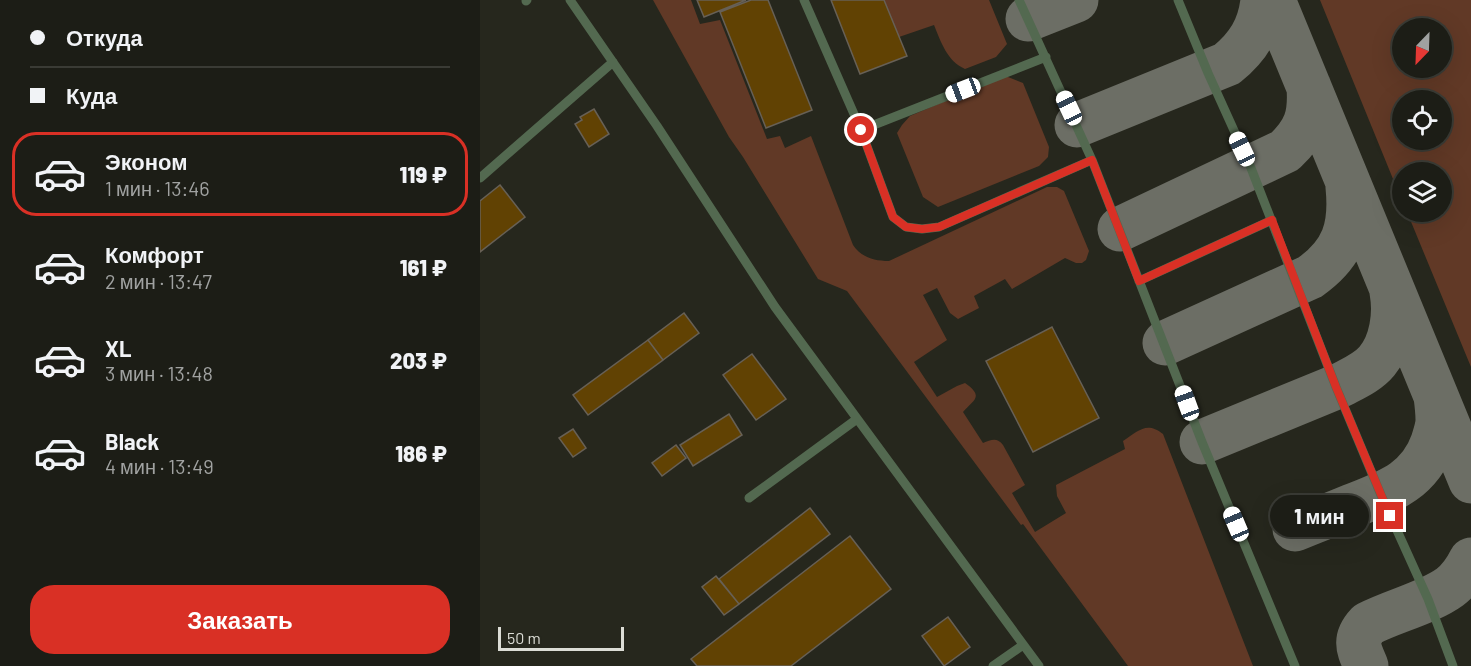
<!DOCTYPE html>
<html lang="ru">
<meta charset="utf-8">
<style>
:root{--surface:#1c1d16;--page:#25261f;--text:#f1f3f6;--muted:#a0a2a1;--line:#3a3b35;--accent:#d93025}
body{margin:0;font-family:Barlow,sans-serif;background:var(--page);color:var(--text);height:100vh;display:flex;flex-direction:column;font-size:22px;white-space:nowrap}
*{box-sizing:border-box;margin:0}
p{font-size:20px;color:var(--muted)}
.icon{flex:none;width:33px;height:33px;fill:none;stroke:currentColor;stroke-width:2;stroke-linecap:round;stroke-linejoin:round}
.map{position:relative;flex:1;overflow:hidden}
.panel{display:flex;flex-direction:column;background:var(--surface);width:480px}
.panel>*{flex:none}
.top-card{display:grid;align-content:center;height:132px;padding:0 30px;background:var(--surface)}
.needle{width:39px;rotate:203deg}
.fabs{position:absolute;left:912px;top:18px;display:grid;gap:12px}
.fabs a{display:grid;place-items:center;width:60px;height:60px;border-radius:50%;background:var(--surface);box-shadow:0 6px 24px #0002,0 0 0 2px var(--line);font-size:30px}
.scale{position:absolute;left:18px;bottom:15px;width:126px;box-sizing:border-box;padding-left:6px;border:3px solid #dcddd6;border-top:0;font-size:16px;line-height:21px;white-space:nowrap;color:#dcddd6;-webkit-text-stroke:4px #26271d;paint-order:stroke}
.end{position:absolute;width:27px;height:27px;margin:-14px;border:8px solid #d93025;background:#fff;box-shadow:0 0 0 3px #fff}
.from{border-radius:50%}
.bubble{position:absolute;height:42px;border-radius:21px;background:var(--surface);box-shadow:0 6px 24px #0002,0 0 0 2px var(--line);font-size:20px;font-weight:800;line-height:42px;text-align:center}
.car{position:absolute;width:18px;height:36px;margin:-18px -9px;border-radius:8px;box-shadow:0 0 4px 2px #0007;background:linear-gradient(#fff 24%,#345 0 40%,#fff 0 76%,#345 0 86%,#fff 0)}
.top-card b{display:flex;align-items:center;gap:21px;height:57px;font-size:22px}
.top-card b+b{border-top:2px solid var(--line)}
.top-card i{width:15px;height:15px;background:var(--text)}
ul{padding:0;list-style:none}
li{display:flex;align-items:center;gap:18px;height:84px;margin:0 12px 9px;padding:0 18px;border:3px solid transparent;border-radius:24px}
li div{flex:1}
li b{display:block;font-size:22px}
li em{font-style:normal;font-weight:800}
li.on{border-color:var(--accent)}
li>.icon{width:54px;height:54px;stroke-width:1.5}
.action{display:flex;gap:12px;margin-top:auto;padding:12px 30px}
.action a{flex:1;height:69px;border-radius:24px;background:var(--accent);color:#fff;font-size:24px;font-weight:800;line-height:69px;text-align:center}
main{display:flex;flex:1;min-height:0}
.map>svg:first-child{display:block}
</style>
<main>
<section class="panel">
<div class="top-card">
<b><i class="from"></i>Откуда</b>
<b><i></i>Куда</b>
</div>
<ul>
<li class="on"><svg class="icon" aria-label="car" viewBox="0 0 24 24"><path d="M5 17H2v-5l4-1 3-4h7l3 4 3 1v5h-3M9 17h6M6 11h13"/><circle cx="7" cy="17" r="2"/><circle cx="17" cy="17" r="2"/></svg><div><b>Эконом</b><p>1 мин · 13:46</p></div><em>119 ₽</em></li>
<li><svg class="icon" aria-label="car" viewBox="0 0 24 24"><path d="M5 17H2v-5l4-1 3-4h7l3 4 3 1v5h-3M9 17h6M6 11h13"/><circle cx="7" cy="17" r="2"/><circle cx="17" cy="17" r="2"/></svg><div><b>Комфорт</b><p>2 мин · 13:47</p></div><em>161 ₽</em></li>
<li><svg class="icon" aria-label="car" viewBox="0 0 24 24"><path d="M5 17H2v-5l4-1 3-4h7l3 4 3 1v5h-3M9 17h6M6 11h13"/><circle cx="7" cy="17" r="2"/><circle cx="17" cy="17" r="2"/></svg><div><b>XL</b><p>3 мин · 13:48</p></div><em>203 ₽</em></li>
<li><svg class="icon" aria-label="car" viewBox="0 0 24 24"><path d="M5 17H2v-5l4-1 3-4h7l3 4 3 1v5h-3M9 17h6M6 11h13"/><circle cx="7" cy="17" r="2"/><circle cx="17" cy="17" r="2"/></svg><div><b>Black</b><p>4 мин · 13:49</p></div><em>186 ₽</em></li>
</ul>
<div class="action"><a>Заказать</a></div>
</section>
<div class="map">
<svg width="991" height="666" viewBox="0 0 991 666">
<rect width="100%" height="100%" fill="#26271d"/>
<path fill="#613926" fill-rule="evenodd" d="M 173,0 L 211,0 L 220,24 L 240,20 L 287,139 L 300,136 L 305,148 L 331,136 L 373,245 C 381,257 394,261 409,261 L 567,187 L 577,187 L 584,191 L 609,251 L 606,260 L 602,263 L 596,263 L 585,258 L 532,289 L 525,279 L 494,296 L 499,308 L 478,319 L 470,313 L 457,288 L 443,295 L 467,340 L 434,362 L 457,397 L 477,386 L 485,383 C 505,397 493,400 483,412 L 503,443 C 511,440 517,437 523,445 L 545,485 L 532,493 L 555,532 L 586,513 L 577,496 L 576,485 L 645,449 L 643,441 C 659,431 666,421 683,434 L 773,666 L 648,666 L 543,524 L 541,525 L 367,291 L 338,279 L 263,157 L 249,137 Z
M 404,0 L 509,0 L 527,44 L 516,57 L 485,69 C 467,61 461,42 454,25 L 419,37 Z
M 840,0 L 991,0 L 991,367 L 927,212 L 962,212 L 962,172 L 922,172 L 922,201 ZM 962,28 L 962,68 L 922,68 L 922,28 ZM 962,100 L 962,140 L 922,140 L 922,100 Z
M 522,77 L 528,77 L 543,83 L 569,147 L 568,157 L 559,166 L 458,207 L 443,197 L 417,133 L 422,125 L 430,116 Z"/>
<g fill="none" stroke-linecap="round" stroke-linejoin="round">
<path stroke="#6c6e65" stroke-width="45" d="M 793,0 L 991,481
M 548,19 L 596,0
M 597,125 L 747,64 C 768,47 780,28 783,0
M 640,229 L 805,151 C 826,131 831,116 829,87
M 685,343 L 830,277 C 864,253 872,227 868,187
M 722,442 L 861,385 C 874,378 888,372 897,361 C 912,343 916,314 912,292
M 815,529 C 834,521 853,514 872,506 C 907,492 939,482 953,442 C 955,435 958,427 958,420 C 958,412 957,404 956,396
M 886,666 C 879,649 873,640 888,624 C 913,611 948,603 970,587 C 979,580 986,570 991,560"/>
</g>
<path fill="#614203" stroke="#676056" stroke-width="1.5" d="M 217,0 L 266,0 L 224,17 Z
M 271,0 L 288,0 L 332,110 L 286,128 L 240,12 Z
M 351,0 L 404,0 L 427,56 L 380,74 Z
M 114,109 L 129,134 L 109,147 L 95,124 L 102,120 L 100,117 Z
M 20,185 L 45,217 L 0,252 L 0,201 Z
M 204,313 L 219,333 L 183,360 L 168,340 Z
M 572,327 L 619,418 L 553,452 L 506,361 Z
M 168,340 L 183,360 L 108,415 L 93,395 Z
M 272,354 L 306,399 L 276,420 L 243,375 Z
M 249,414 L 262,435 L 213,466 L 200,445 Z
M 93,429 L 106,448 L 93,457 L 79,438 Z
M 196,445 L 206,458 L 182,476 L 172,463 Z
M 330,508 L 350,534 L 259,604 L 239,579 Z
M 370,536 L 411,589 L 311,666 L 217,666 L 211,659 Z
M 236,576 L 259,604 L 244,615 L 222,587 Z
M 468,617 L 490,647 L 464,666 L 442,636 Z"/>
<g fill="none" stroke-linecap="round" stroke-linejoin="round">
<path stroke="#536950" stroke-width="9" d="M 90,0 L 177,126 L 295,307 L 559,666
M 324,0 L 381,130 L 566,57
M 539,0 L 612,160 L 722,442 L 815,666
M 698,0 L 728,73 L 771,168 L 856,387 L 901,495 L 948,599 L 973,666
M 46,1 L 47,0
M 381,130 L 413,217 L 426,227 L 442,229 L 459,227 L 612,160
M 0,178 L 133,62
M 659,281 L 792,220
M 269,498 L 377,419
M 513,666 L 543,645"/>
</g>
<g fill="none" stroke-linecap="round" stroke-linejoin="round">
<path stroke="#d93025" stroke-width="8" d="M 381,130 L 413,217 L 426,227 L 442,229 L 459,227 L 612,160 L 659,281 L 792,220 L 856,387 L 910,516"/>
</g>
</svg>
<div class="fabs">
<a><svg class="needle" viewBox="-14 -14 28 28"><path d="M0-13l5 13h-10z" fill="#e53935"/><path d="M0 13l5-13h-10z" fill="#a0a2a1"/></svg></a>
<a><svg class="icon" aria-label="locate" viewBox="0 0 24 24"><circle cx="12" cy="12" r="6"/><path d="M12 2v4M12 18v4M2 12h4M18 12h4"/></svg></a>
<a><svg class="icon" aria-label="layers" viewBox="0 0 24 24"><path d="M12 4l9 5-9 5-9-5zM3 14l9 5 9-5"/></svg></a>
</div>
<div class="scale">50 m</div>
<i class="end from" style="left:381px;top:130px"></i>
<i class="end" style="left:910px;top:516px"></i>
<div class="bubble" style="left:790px;top:495px;width:99px">1 мин</div>
<i class="car" style="left:483px;top:90px;rotate:249deg"></i>
<i class="car" style="left:589px;top:108px;rotate:335deg"></i>
<i class="car" style="left:762px;top:149px;rotate:335deg"></i>
<i class="car" style="left:707px;top:403px;rotate:340deg"></i>
<i class="car" style="left:756px;top:524px;rotate:337deg"></i>
</div>
</main>
